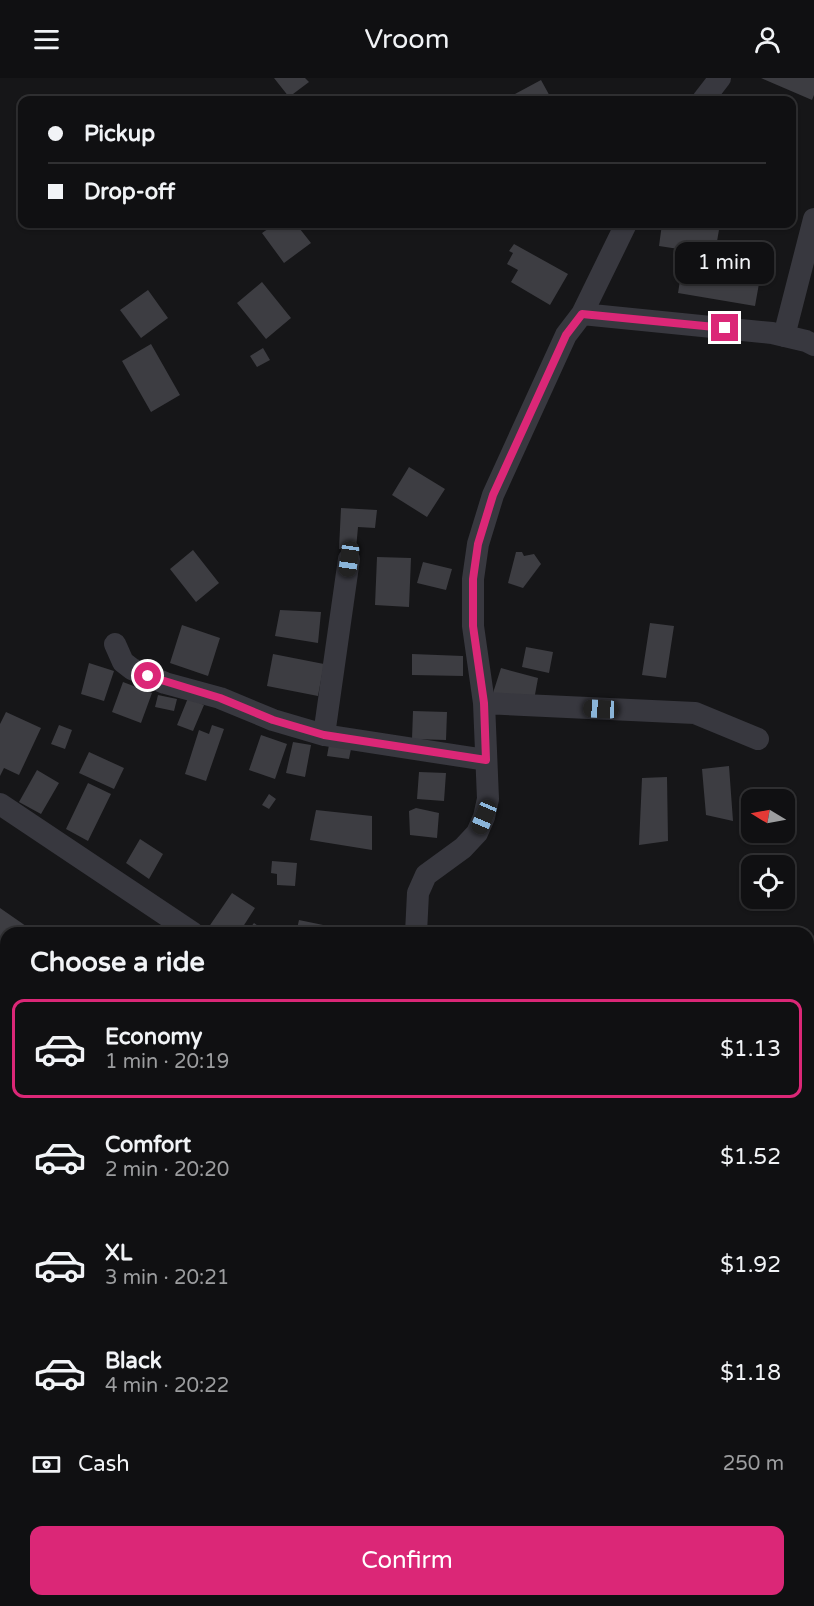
<!DOCTYPE html>
<meta charset="utf-8">
<style>
:root{--surface:#101012;--page:#19191b;--text:#f1f3f6;--muted:#9c9d9f;--line:#303032;--accent:#db2777}
body{margin:0;font-family:"Varela Round",sans-serif;background:var(--page);color:var(--text);height:100vh;display:flex;flex-direction:column;font-size:22px;white-space:nowrap}
*{box-sizing:border-box;margin:0}
p{font-size:20px;color:var(--muted)}
.icon{flex:none;width:33px;height:33px;fill:none;stroke:currentColor;stroke-width:2;stroke-linecap:round;stroke-linejoin:round}
.map{position:relative;flex:1;overflow:hidden}
.drawer{position:absolute;left:0px;top:849px;width:814px;height:680px;display:flex;flex-direction:column;background:var(--surface);border-radius:18px 18px 0 0;box-shadow:0 2px 4px #0004,0 0 0 2px var(--line)}
.drawer>*{flex:none}
.top-card{position:absolute;left:18px;top:18px;width:778px;height:132px;border-radius:12px;box-shadow:0 2px 4px #0004,0 0 0 2px var(--line);display:grid;align-content:center;height:132px;padding:0 30px;background:var(--surface)}
.needle{width:39px;rotate:280deg}
.fabs{position:absolute;left:741px;top:711px;display:grid;gap:12px}
.fabs a{display:grid;place-items:center;width:54px;height:54px;border-radius:12px;background:var(--surface);box-shadow:0 2px 4px #0004,0 0 0 2px var(--line);font-size:30px}
.end{position:absolute;width:27px;height:27px;margin:-14px;border:8px solid #db2777;background:#fff;box-shadow:0 0 0 3px #fff}
.from{border-radius:50%}
.bubble{position:absolute;height:42px;border-radius:12px;background:var(--surface);box-shadow:0 2px 4px #0004,0 0 0 2px var(--line);font-size:20px;font-weight:600;line-height:42px;text-align:center}
.car{position:absolute;width:18px;height:36px;margin:-18px -9px;border-radius:8px;box-shadow:0 0 4px 2px #0007;background:linear-gradient(#222 24%,#8ab4d8 0 40%,#222 0 76%,#8ab4d8 0 86%,#222 0)}
.top-card b{display:flex;align-items:center;gap:21px;height:57px;font-size:22px}
.top-card b+b{border-top:2px solid var(--line)}
.top-card i{width:15px;height:15px;background:var(--text)}
ul{padding:0;list-style:none}
li{display:flex;align-items:center;gap:18px;height:99px;margin:0 12px 9px;padding:0 18px;border:3px solid transparent;border-radius:12px}
li div{flex:1}
li b{display:block;font-size:22px}
li em{font-style:normal;font-weight:600}
li.active{border-color:var(--accent)}
li>.icon{width:54px;height:54px;stroke-width:1.5}
h2{padding:0 30px;font-size:27px;line-height:72px}
.pay{display:flex;align-items:center;gap:15px;height:66px;padding:0 30px;font-size:22px}
.pay p{margin-inline-start:auto}
.primary-button{display:flex;gap:12px;margin-top:auto;padding:12px 30px}
.primary-button a{flex:1;height:69px;border-radius:12px;background:var(--accent);color:#fff;font-size:24px;font-weight:600;line-height:69px;text-align:center}
header{display:flex;justify-content:space-between;align-items:center;height:78px;padding:0 30px;background:var(--surface);font-size:27px;font-weight:600}
.map>svg:first-child{display:block}
</style>
<header><svg class="icon" aria-label="menu" viewBox="0 0 24 24"><path d="M4 6h16M4 12h16M4 18h16"/></svg>Vroom<svg class="icon" aria-label="person" viewBox="0 0 24 24"><circle cx="12" cy="8" r="4"/><path d="M4 21q1-7 8-7t8 7"/></svg></header>
<div class="map">
<svg width="814" height="1528" viewBox="0 0 814 1528">
<rect width="100%" height="100%" fill="#161618"/>
<path fill="#1f2822" d="M 0,1003 L 6,1007 L 6,1522 L 106,1523 L 103,1528 L 0,1528 Z"/>
<path fill="#3d3d42" d="M 274,0 L 305,0 L 309,4 L 289,19 Z
M 761,0 L 814,0 L 814,17 L 812,22 Z
M 541,2 L 552,22 L 504,22 Z
M 275,146 L 296,146 L 311,165 L 284,185 L 262,155 Z
M 662,146 L 720,146 L 715,175 L 763,183 L 755,228 L 678,215 L 685,172 L 659,168 Z
M 514,166 L 568,196 L 550,227 L 511,204 L 518,192 L 507,186 L 513,175 L 509,173 Z
M 262,204 L 291,240 L 266,261 L 237,225 Z
M 148,212 L 168,240 L 141,260 L 120,232 Z
M 151,266 L 180,317 L 151,334 L 122,283 Z
M 263,270 L 270,282 L 257,289 L 250,278 Z
M 409,389 L 445,411 L 427,439 L 392,417 Z
M 341,430 L 377,432 L 375,450 L 358,449 L 356,471 L 339,471 Z
M 193,472 L 219,505 L 196,524 L 170,491 Z
M 516,474 L 522,474 L 524,478 L 534,476 L 541,486 L 523,510 L 508,505 Z
M 377,479 L 411,480 L 409,529 L 375,527 Z
M 423,484 L 452,491 L 446,512 L 417,505 Z
M 280,532 L 321,534 L 318,565 L 275,558 Z
M 650,545 L 674,548 L 666,600 L 642,597 Z
M 182,547 L 220,560 L 208,598 L 170,585 Z
M 526,569 L 553,574 L 549,595 L 522,589 Z
M 273,576 L 324,586 L 318,618 L 267,608 Z
M 412,576 L 463,578 L 463,598 L 412,597 Z
M 89,585 L 114,593 L 104,623 L 81,616 Z
M 501,590 L 538,600 L 534,622 L 493,615 Z
M 123,604 L 152,615 L 141,645 L 112,634 Z
M 158,617 L 177,621 L 174,633 L 155,629 Z
M 188,620 L 204,627 L 193,653 L 177,647 Z
M 413,633 L 447,634 L 446,662 L 412,661 Z
M 6,634 L 41,650 L 19,697 L 4,690 L 0,698 L 0,646 Z
M 59,647 L 72,652 L 65,671 L 51,666 Z
M 212,647 L 224,651 L 206,703 L 185,696 L 199,652 L 209,656 Z
M 261,657 L 287,666 L 275,701 L 249,692 Z
M 293,664 L 311,667 L 305,699 L 286,695 Z
M 329,667 L 351,671 L 349,681 L 327,678 Z
M 89,674 L 124,690 L 114,711 L 79,695 Z
M 729,688 L 733,743 L 706,737 L 702,691 Z
M 37,692 L 59,705 L 41,736 L 19,724 Z
M 419,694 L 446,695 L 444,723 L 417,721 Z
M 667,699 L 668,763 L 639,767 L 642,700 Z
M 88,705 L 111,716 L 88,763 L 66,751 Z
M 269,716 L 276,721 L 269,731 L 262,727 Z
M 416,730 L 439,735 L 437,760 L 410,757 L 409,733 Z
M 316,732 L 372,738 L 372,772 L 310,762 Z
M 140,761 L 163,776 L 149,801 L 126,785 Z
M 272,783 L 297,785 L 295,808 L 277,807 L 277,796 L 271,795 Z
M 232,815 L 255,830 L 239,855 L 209,855 L 206,853 Z
M 0,830 L 36,855 L 6,855 L 6,906 L 0,902 Z
M 299,842 L 328,848 L 327,855 L 296,855 Z
M 254,845 L 268,855 L 246,855 Z
M 808,938 L 814,939 L 810,976 L 808,976 Z
M 808,1021 L 814,1021 L 814,1050 L 808,1050 Z
M 808,1204 L 814,1204 L 814,1225 L 808,1225 Z
M 233,1522 L 257,1522 L 251,1528 L 237,1528 Z"/>
<g fill="none" stroke-linecap="round" stroke-linejoin="round">
<path stroke="#38383f" stroke-width="12" d="M 0,957 L 6,963
M 0,1262 L 6,1257
M 56,1522 L 60,1528"/>
<path stroke="#38383f" stroke-width="22" d="M 703,22 L 720,0
M 582,236 L 772,255 L 806,263 L 814,267
M 784,258 L 814,141
M 115,566 L 123,584 L 132,591 L 165,605 L 220,620 L 273,642 L 324,657 L 486,682
M 484,625 L 695,635 L 758,661
M 324,657 L 349,481
M 0,726 L 193,855
M 416,855 L 418,815 L 426,797 L 463,770 L 477,755 L 484,739 L 488,721 L 484,625 L 473,548 L 473,501 L 478,466 L 493,417 L 566,257 L 582,236 L 626,146
M 664,1528 L 664,1522"/>
<path stroke="#44454d" stroke-width="32" d="M 0,931 L 6,935
M 808,1006 L 814,1006
M 171,1528 L 176,1522"/>
</g>
<g fill="none" stroke-linecap="round" stroke-linejoin="round">
<path stroke="#db2777" stroke-width="8" d="M 148,598 L 220,620 L 273,642 L 324,657 L 486,682 L 484,625 L 473,548 L 473,501 L 478,466 L 493,417 L 566,257 L 582,236 L 725,250"/>
</g>
</svg>
<div class="fabs">
<a><svg class="needle" viewBox="-14 -14 28 28"><path d="M0-13l5 13h-10z" fill="#e53935"/><path d="M0 13l5-13h-10z" fill="#9c9d9f"/></svg></a>
<a><svg class="icon" aria-label="locate" viewBox="0 0 24 24"><circle cx="12" cy="12" r="6"/><path d="M12 2v4M12 18v4M2 12h4M18 12h4"/></svg></a>
</div>
<i class="end from" style="left:148px;top:598px"></i>
<i class="end" style="left:725px;top:250px"></i>
<div class="bubble" style="left:675px;top:164px;width:99px">1 min</div>
<i class="car" style="left:349px;top:481px;rotate:188deg"></i>
<i class="car" style="left:601px;top:631px;rotate:273deg"></i>
<i class="car" style="left:484px;top:739px;rotate:203deg"></i>
<div class="top-card">
<b><i class="from"></i>Pickup</b>
<b><i></i>Drop-off</b>
</div>
<section class="drawer">
<h2>Choose a ride</h2>
<ul>
<li class="active"><svg class="icon" aria-label="car" viewBox="0 0 24 24"><path d="M5 17H2v-5l4-1 3-4h7l3 4 3 1v5h-3M9 17h6M6 11h13"/><circle cx="7" cy="17" r="2"/><circle cx="17" cy="17" r="2"/></svg><div><b>Economy</b><p>1 min · 20:19</p></div><em>$1.13</em></li>
<li><svg class="icon" aria-label="car" viewBox="0 0 24 24"><path d="M5 17H2v-5l4-1 3-4h7l3 4 3 1v5h-3M9 17h6M6 11h13"/><circle cx="7" cy="17" r="2"/><circle cx="17" cy="17" r="2"/></svg><div><b>Comfort</b><p>2 min · 20:20</p></div><em>$1.52</em></li>
<li><svg class="icon" aria-label="car" viewBox="0 0 24 24"><path d="M5 17H2v-5l4-1 3-4h7l3 4 3 1v5h-3M9 17h6M6 11h13"/><circle cx="7" cy="17" r="2"/><circle cx="17" cy="17" r="2"/></svg><div><b>XL</b><p>3 min · 20:21</p></div><em>$1.92</em></li>
<li><svg class="icon" aria-label="car" viewBox="0 0 24 24"><path d="M5 17H2v-5l4-1 3-4h7l3 4 3 1v5h-3M9 17h6M6 11h13"/><circle cx="7" cy="17" r="2"/><circle cx="17" cy="17" r="2"/></svg><div><b>Black</b><p>4 min · 20:22</p></div><em>$1.18</em></li>
</ul>
<div class="pay"><svg class="icon" aria-label="cash" viewBox="0 0 24 24"><path d="M3 7h18v10H3z"/><circle cx="12" cy="12" r="2"/></svg>Cash<p>250 m</p></div>
<div class="primary-button"><a>Confirm</a></div>
</section>
</div>
